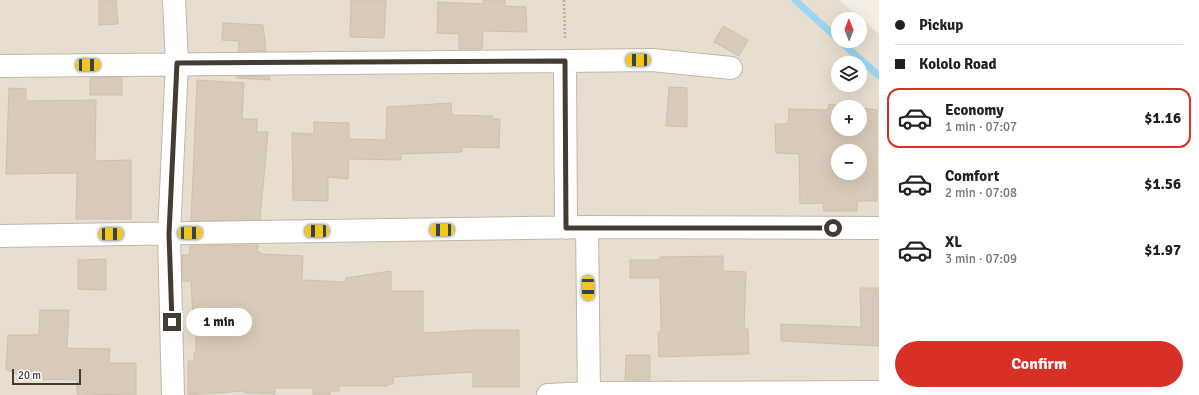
<!DOCTYPE html>
<meta charset="utf-8">
<style>
:root{--surface:#fff;--page:#f2f2f2;--text:#222;--muted:#767676;--line:#e0e0e0;--accent:#d93025}
body{margin:0;font-family:Signika,sans-serif;background:var(--page);color:var(--text);height:100vh;display:flex;flex-direction:column;font-size:15px;white-space:nowrap}
*{box-sizing:border-box;margin:0}
p{font-size:13px;color:var(--muted)}
.icon{flex:none;width:22px;height:22px;fill:none;stroke:currentColor;stroke-width:2;stroke-linecap:round;stroke-linejoin:round}
.map{position:relative;flex:1;overflow:hidden}
.details{display:flex;flex-direction:column;background:var(--surface);width:320px}
.details>*{flex:none}
.banner{display:grid;align-content:center;height:88px;padding:0 16px;background:var(--surface)}
.needle{width:26px;rotate:359deg}
.tools{position:absolute;left:831px;top:12px;display:grid;gap:8px}
.tools a{display:grid;place-items:center;width:36px;height:36px;border-radius:50%;background:var(--surface);box-shadow:0 4px 16px #0002;font-size:20px}
.scale{position:absolute;left:12px;bottom:10px;width:69px;box-sizing:border-box;padding-left:4px;border:2px solid #443c33;border-top:0;font-size:11px;line-height:14px;white-space:nowrap;color:#443c33;-webkit-text-stroke:3px #fff;paint-order:stroke}
.end{position:absolute;width:18px;height:18px;margin:-9px;border:5px solid #443c33;background:#fff;box-shadow:0 0 0 2px #fff}
.from{border-radius:50%}
.bubble{position:absolute;height:28px;border-radius:14px;background:var(--surface);box-shadow:0 4px 16px #0002;font-size:13px;font-weight:700;line-height:28px;text-align:center}
.car{position:absolute;width:12px;height:24px;margin:-12px -6px;border-radius:5px;box-shadow:0 0 3px 1px #0007;background:linear-gradient(#f5c518 24%,#345 0 40%,#f5c518 0 76%,#345 0 86%,#f5c518 0)}
.banner b{display:flex;align-items:center;gap:14px;height:38px;font-size:15px}
.banner b+b{border-top:1px solid var(--line)}
.banner i{width:10px;height:10px;background:var(--text)}
ul{padding:0;list-style:none}
li{display:flex;align-items:center;gap:12px;height:60px;margin:0 8px 6px;padding:0 8px;border:2px solid transparent;border-radius:12px}
li div{flex:1}
li b{display:block;font-size:15px}
li em{font-style:normal;font-weight:700}
li.selected{border-color:var(--accent)}
li>.icon{width:36px;height:36px;stroke-width:1.5}
.cta{display:flex;gap:8px;margin-top:auto;padding:8px 16px}
.cta a{flex:1;height:46px;border-radius:24px;background:var(--accent);color:#fff;font-size:16px;font-weight:700;line-height:46px;text-align:center}
main{display:flex;flex:1;min-height:0}
.map>svg:first-child{display:block}
</style>
<main>
<div class="map">
<svg width="879" height="395" viewBox="0 0 879 395">
<rect width="100%" height="100%" fill="#f3ede3"/>
<path fill="#e7ded0" fill-rule="evenodd" d="M 0,0 L 839,0 L 879,34 L 879,395 L 0,395 ZM 838,19 L 860,19 L 860,41 L 838,41 ZM 838,63 L 860,63 L 860,85 L 838,85 ZM 838,107 L 860,107 L 860,129 L 838,129 ZM 838,151 L 860,151 L 860,173 L 838,173 Z"/>
<g fill="none" stroke-linecap="round" stroke-linejoin="round">
<path stroke="#9ad5f4" stroke-width="7" d="M 795,0 L 838,39
M 840,41 L 879,76"/>
</g>
<path fill="#d8caba" stroke="#d0bfaa" fill-rule="evenodd" d="M 99,0 L 116,0 L 118,24 L 99,25 Z
M 351,0 L 386,0 L 384,38 L 350,37 Z
M 483,0 L 505,0 L 505,6 L 526,7 L 527,32 L 483,31 L 482,49 L 459,49 L 459,34 L 437,33 L 438,2 L 483,4 Z
M 223,23 L 263,25 L 266,51 L 238,51 L 239,41 L 222,40 Z
M 723,26 L 748,40 L 739,56 L 714,42 Z
M 236,76 L 269,76 L 270,80 L 236,78 Z
M 122,77 L 122,95 L 90,95 L 90,78 Z
M 197,80 L 244,83 L 242,119 L 257,119 L 257,132 L 268,132 L 260,220 L 191,221 Z
M 669,87 L 687,88 L 687,127 L 666,126 Z
M 9,88 L 26,89 L 26,101 L 96,100 L 95,161 L 131,160 L 131,219 L 76,219 L 77,173 L 6,174 Z
M 451,103 L 452,115 L 493,116 L 493,119 L 500,119 L 499,148 L 462,147 L 462,152 L 401,154 L 401,160 L 349,159 L 348,179 L 328,177 L 328,201 L 293,200 L 292,133 L 314,134 L 314,122 L 349,123 L 349,139 L 386,140 L 387,107 Z
M 829,104 L 854,107 L 838,107 L 838,129 L 860,129 L 860,108 L 877,110 L 877,201 L 857,201 L 857,211 L 824,211 L 823,203 L 800,204 L 799,154 L 776,153 L 775,124 L 788,124 L 789,109 L 828,110 ZM 838,151 L 860,151 L 860,173 L 838,173 Z
M 258,245 L 257,252 L 260,252 L 260,254 L 303,256 L 302,280 L 346,282 L 346,278 L 391,271 L 391,291 L 423,291 L 423,333 L 476,330 L 519,330 L 519,387 L 473,387 L 473,372 L 393,377 L 393,384 L 388,384 L 388,386 L 339,386 L 339,391 L 330,391 L 330,395 L 313,395 L 313,388 L 275,388 L 275,394 L 245,393 L 245,391 L 188,395 L 188,361 L 194,361 L 194,353 L 196,353 L 196,318 L 193,318 L 191,281 L 183,281 L 182,255 L 189,255 L 190,246 Z
M 723,256 L 723,271 L 746,272 L 744,329 L 748,329 L 749,354 L 659,357 L 658,332 L 661,332 L 660,278 L 630,278 L 630,260 L 660,260 L 660,257 Z
M 106,259 L 106,290 L 78,289 L 78,260 Z
M 860,288 L 879,288 L 879,346 L 781,341 L 781,324 L 861,327 Z
M 40,310 L 69,310 L 67,348 L 110,349 L 109,363 L 136,363 L 136,395 L 77,394 L 77,380 L 27,379 L 6,369 L 8,335 L 39,335 Z
M 626,355 L 650,355 L 650,380 L 625,380 Z"/>
<g fill="none" stroke-linecap="round" stroke-linejoin="round">
<g stroke="#c1b7a8" stroke-width="24">
<path id="minor" d="M 565,61 L 652,60 L 731,68
M 0,66 L 565,61 L 566,228
M 587,227 L 589,395
M 0,236 L 587,227 L 879,228
M 173,395 L 169,234 L 177,63 L 174,0
M 548,395 L 589,393 L 879,392"/>
</g>
<path stroke="#c1af95" stroke-width="2.5" stroke-dasharray="2 2" stroke-linecap="butt" d="M 564,0 L 565,39"/>
<use href="#minor" stroke="#fff" stroke-width="22"/>
</g>
<g fill="none" stroke-linecap="round" stroke-linejoin="round">
<path stroke="#443c33" stroke-width="5" d="M 172,322 L 169,234 L 177,63 L 565,61 L 566,228 L 833,228"/>
</g>
</svg>
<div class="tools">
<a><svg class="needle" viewBox="-14 -14 28 28"><path d="M0-13l5 13h-10z" fill="#e53935"/><path d="M0 13l5-13h-10z" fill="#767676"/></svg></a>
<a><svg class="icon" aria-label="layers" viewBox="0 0 24 24"><path d="M12 4l9 5-9 5-9-5zM3 14l9 5 9-5"/></svg></a>
<a>+</a>
<a>−</a>
</div>
<div class="scale">20 m</div>
<i class="end from" style="left:833px;top:228px"></i>
<i class="end" style="left:172px;top:322px"></i>
<div class="bubble" style="left:186px;top:308px;width:66px">1 min</div>
<i class="car" style="left:638px;top:60px;rotate:269deg"></i>
<i class="car" style="left:88px;top:65px;rotate:89deg"></i>
<i class="car" style="left:442px;top:230px;rotate:269deg"></i>
<i class="car" style="left:317px;top:231px;rotate:269deg"></i>
<i class="car" style="left:190px;top:233px;rotate:89deg"></i>
<i class="car" style="left:111px;top:234px;rotate:89deg"></i>
<i class="car" style="left:588px;top:288px;rotate:179deg"></i>
</div>
<section class="details">
<div class="banner">
<b><i class="from"></i>Pickup</b>
<b><i></i>Kololo Road</b>
</div>
<ul>
<li class="selected"><svg class="icon" aria-label="car" viewBox="0 0 24 24"><path d="M5 17H2v-5l4-1 3-4h7l3 4 3 1v5h-3M9 17h6M6 11h13"/><circle cx="7" cy="17" r="2"/><circle cx="17" cy="17" r="2"/></svg><div><b>Economy</b><p>1 min · 07:07</p></div><em>$1.16</em></li>
<li><svg class="icon" aria-label="car" viewBox="0 0 24 24"><path d="M5 17H2v-5l4-1 3-4h7l3 4 3 1v5h-3M9 17h6M6 11h13"/><circle cx="7" cy="17" r="2"/><circle cx="17" cy="17" r="2"/></svg><div><b>Comfort</b><p>2 min · 07:08</p></div><em>$1.56</em></li>
<li><svg class="icon" aria-label="car" viewBox="0 0 24 24"><path d="M5 17H2v-5l4-1 3-4h7l3 4 3 1v5h-3M9 17h6M6 11h13"/><circle cx="7" cy="17" r="2"/><circle cx="17" cy="17" r="2"/></svg><div><b>XL</b><p>3 min · 07:09</p></div><em>$1.97</em></li>
</ul>
<div class="cta"><a>Confirm</a></div>
</section>
</main>
